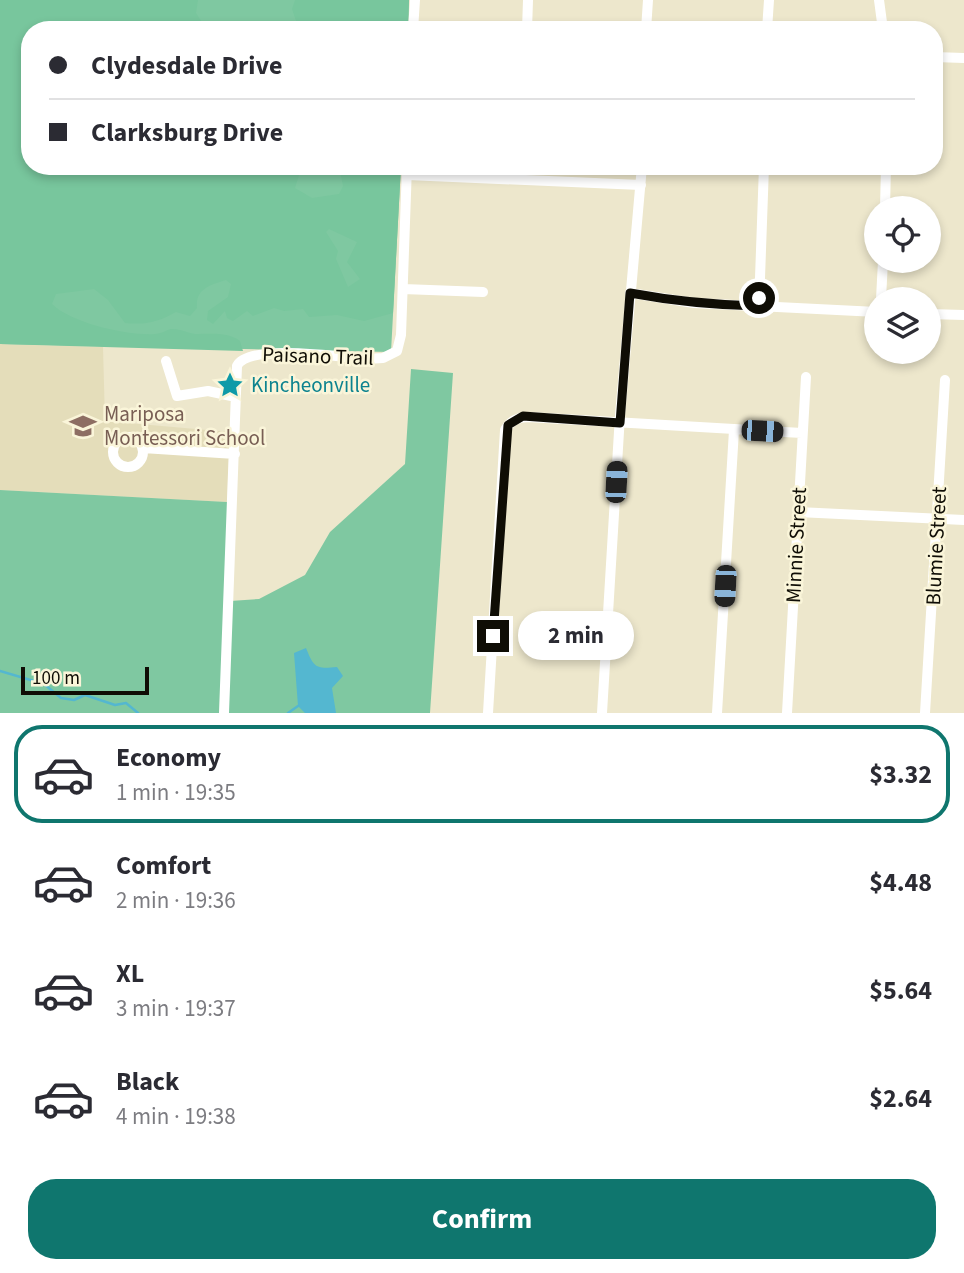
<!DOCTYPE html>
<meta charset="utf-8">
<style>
:root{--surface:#fff;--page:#f7f7f7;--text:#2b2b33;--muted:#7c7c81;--line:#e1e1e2;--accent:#0f766e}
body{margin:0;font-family:"Source Sans 3",sans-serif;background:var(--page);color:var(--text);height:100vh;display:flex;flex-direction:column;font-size:26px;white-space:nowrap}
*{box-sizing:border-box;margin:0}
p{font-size:23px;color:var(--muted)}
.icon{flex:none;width:38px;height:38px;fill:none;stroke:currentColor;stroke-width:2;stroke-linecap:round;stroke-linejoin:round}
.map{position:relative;height:713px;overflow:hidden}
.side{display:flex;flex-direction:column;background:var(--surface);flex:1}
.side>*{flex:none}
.hud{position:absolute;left:21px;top:21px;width:922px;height:154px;border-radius:28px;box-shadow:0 4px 10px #0003;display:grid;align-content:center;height:154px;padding:0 28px;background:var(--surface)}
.buttons{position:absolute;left:864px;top:196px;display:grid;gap:14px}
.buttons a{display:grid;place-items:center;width:77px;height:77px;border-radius:50%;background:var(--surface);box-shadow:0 4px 10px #0003;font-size:35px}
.scale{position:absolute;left:21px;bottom:18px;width:128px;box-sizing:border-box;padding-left:7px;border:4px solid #0f0d05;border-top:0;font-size:19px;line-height:24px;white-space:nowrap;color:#0f0d05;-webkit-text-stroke:5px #faf5d9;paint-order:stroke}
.end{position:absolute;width:32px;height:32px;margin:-16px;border:9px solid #0f0d05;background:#fff;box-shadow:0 0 0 4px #fff}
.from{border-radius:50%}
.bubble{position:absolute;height:49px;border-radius:24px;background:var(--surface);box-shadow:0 4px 10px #0003;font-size:23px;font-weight:700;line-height:49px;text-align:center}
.car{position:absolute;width:21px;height:42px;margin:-21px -10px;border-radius:9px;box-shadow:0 0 5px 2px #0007;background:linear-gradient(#222 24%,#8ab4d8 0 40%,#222 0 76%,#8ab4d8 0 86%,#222 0)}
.hud b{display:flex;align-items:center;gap:24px;height:66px;font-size:26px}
.hud b+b{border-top:2px solid var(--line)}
.hud i{width:18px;height:18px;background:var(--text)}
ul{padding:12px 0 0;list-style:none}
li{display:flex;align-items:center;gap:21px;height:98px;margin:0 14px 10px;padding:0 14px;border:4px solid transparent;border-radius:28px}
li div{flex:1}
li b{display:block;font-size:26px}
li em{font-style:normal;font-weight:700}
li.active{border-color:var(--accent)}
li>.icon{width:63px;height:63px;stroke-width:1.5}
.action{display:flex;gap:14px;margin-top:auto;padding:14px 28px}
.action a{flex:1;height:80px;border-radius:28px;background:var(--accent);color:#fff;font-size:28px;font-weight:700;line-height:80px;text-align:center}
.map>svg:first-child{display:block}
</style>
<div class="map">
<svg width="964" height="713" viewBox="0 0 964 713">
<rect width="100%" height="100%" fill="#ede7cc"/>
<path fill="#e4ddba" d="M 0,344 L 103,347 L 105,421 L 230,432 L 227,502 L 0,490 Z"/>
<path fill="#7fc8a1" d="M 0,0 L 409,0 L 408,30 L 30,30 L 30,166 L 401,166 L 391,352 L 0,344 Z
M 411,369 L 453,373 L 430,713 L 0,713 L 0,490 L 227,502 L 230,601 L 259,599 L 305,575 L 330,532 L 405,464 Z"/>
<path fill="#78c69d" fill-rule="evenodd" d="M 0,0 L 198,0 L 196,13 L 207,30 L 30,30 L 30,166 L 307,166 L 300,172 L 295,188 L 312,198 L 339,194 L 343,186 L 339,166 L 401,166 L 393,313 L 364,321 L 337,315 L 309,317 L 303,309 L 284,311 L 274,308 L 253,316 L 247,311 L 233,321 L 227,318 L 225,311 L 213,324 L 207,320 L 208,311 L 228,297 L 231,284 L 226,280 C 210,285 195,289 197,308 L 190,316 L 176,312 C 158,322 146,325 125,323 L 108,300 L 94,289 L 56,294 L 52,304 C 71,323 128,336 155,334 C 161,334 166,330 171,329 C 179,328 189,334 198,334 C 212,334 228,332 240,341 L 243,351 L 0,344 ZM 329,229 L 357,242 L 347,262 L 360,279 L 348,287 L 336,259 L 338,251 L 326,232 Z
M 295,0 L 409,0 L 408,30 L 299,30 L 292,9 Z"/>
<path fill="#54b7d0" d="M 306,648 C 314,668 316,669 337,667 L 343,676 L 332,688 L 336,713 L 305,713 L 298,706 L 294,653 Z"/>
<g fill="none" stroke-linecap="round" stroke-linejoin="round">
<path stroke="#54b7d0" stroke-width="2.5" d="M 0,671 L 44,684 L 61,698 L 74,700 L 85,695 L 115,705 L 126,703 L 138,713
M 288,713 L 298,706"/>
<path stroke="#fff" stroke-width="10" d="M 879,0 L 883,30
M 413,30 L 415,0
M 527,30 L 528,0
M 646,30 L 648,0
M 767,30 L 769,0
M 934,57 L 964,58
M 407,175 L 641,185
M 885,208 L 886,166
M 403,289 L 483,292
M 630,293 L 694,303 L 877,312
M 881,299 L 883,261
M 759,306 L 764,166
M 929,314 L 964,315
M 166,361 L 177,396 L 208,391 L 236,397
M113 452a15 15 0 1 1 30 0a15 15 0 1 1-30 0Z
M 143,448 L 235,454
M 798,512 L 964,520
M 224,713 L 237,366 C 248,343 341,357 366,359 L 383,358 L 397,351 L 401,335 L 407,166
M 488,713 L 505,430 C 510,421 518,417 528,417 L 802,433
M 602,713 L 620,415 L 642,166
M 717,713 L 734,430
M 787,713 L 806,377
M 925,713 L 945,380"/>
</g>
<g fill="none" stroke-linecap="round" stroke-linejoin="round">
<path stroke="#0f0d05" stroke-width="9" d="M 493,636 L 508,425 L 523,416 L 620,423 L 630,293 C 673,301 715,305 758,306 L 759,298"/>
</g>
<defs>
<g id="sight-bare" transform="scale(2.1)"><path d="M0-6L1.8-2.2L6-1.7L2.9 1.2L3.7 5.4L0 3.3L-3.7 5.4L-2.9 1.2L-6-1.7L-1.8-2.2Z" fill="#0f9aa8" stroke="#faf5d9" stroke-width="2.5" paint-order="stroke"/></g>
<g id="school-bare" transform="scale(2.1)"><path d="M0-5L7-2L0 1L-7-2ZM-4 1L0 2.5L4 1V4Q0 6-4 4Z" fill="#8d6e63" stroke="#faf5d9" stroke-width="2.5" paint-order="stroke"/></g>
</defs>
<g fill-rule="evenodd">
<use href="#sight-bare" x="230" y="385"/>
<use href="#school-bare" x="83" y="426"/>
</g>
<g text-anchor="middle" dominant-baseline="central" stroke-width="5" stroke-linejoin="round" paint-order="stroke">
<g font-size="21" fill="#0f0d05" stroke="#faf5d9">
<text transform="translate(318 356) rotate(2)">Paisano Trail</text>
<text transform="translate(796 545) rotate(-87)">Minnie Street</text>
<text transform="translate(936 546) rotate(-87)">Blumie Street</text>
</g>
<g font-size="21" fill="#0d838f" stroke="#faf5d9" text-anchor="start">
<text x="251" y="385">Kincheonville</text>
</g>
<g font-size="21" fill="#785e54" stroke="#faf5d9" text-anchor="start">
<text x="104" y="414">Mariposa<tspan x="104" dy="24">Montessori School</tspan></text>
</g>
</g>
</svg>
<div class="buttons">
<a><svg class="icon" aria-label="locate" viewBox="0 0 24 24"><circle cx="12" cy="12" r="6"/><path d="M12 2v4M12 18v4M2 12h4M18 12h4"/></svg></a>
<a><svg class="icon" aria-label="layers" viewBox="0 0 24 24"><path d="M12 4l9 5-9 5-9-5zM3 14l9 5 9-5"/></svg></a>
</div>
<div class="scale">100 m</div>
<i class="end from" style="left:759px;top:298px"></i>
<i class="end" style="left:493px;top:636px"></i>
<div class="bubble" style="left:518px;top:611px;width:116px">2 min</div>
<i class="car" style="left:762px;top:431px;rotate:93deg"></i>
<i class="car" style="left:616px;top:482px;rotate:3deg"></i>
<i class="car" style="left:725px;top:586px;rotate:183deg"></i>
<div class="hud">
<b><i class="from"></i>Clydesdale Drive</b>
<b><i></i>Clarksburg Drive</b>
</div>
</div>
<section class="side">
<ul>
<li class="active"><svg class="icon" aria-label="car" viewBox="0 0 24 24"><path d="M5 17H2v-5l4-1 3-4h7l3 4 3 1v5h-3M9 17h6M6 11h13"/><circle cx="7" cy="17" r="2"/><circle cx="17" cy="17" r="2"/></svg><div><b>Economy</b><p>1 min · 19:35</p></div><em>$3.32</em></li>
<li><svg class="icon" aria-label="car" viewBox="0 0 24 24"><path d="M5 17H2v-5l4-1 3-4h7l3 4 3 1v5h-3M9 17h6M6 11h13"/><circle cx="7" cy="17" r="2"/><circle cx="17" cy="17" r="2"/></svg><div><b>Comfort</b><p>2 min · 19:36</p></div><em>$4.48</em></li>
<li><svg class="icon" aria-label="car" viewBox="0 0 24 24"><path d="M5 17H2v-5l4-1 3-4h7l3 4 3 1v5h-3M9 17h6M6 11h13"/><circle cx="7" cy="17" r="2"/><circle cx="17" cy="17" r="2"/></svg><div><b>XL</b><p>3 min · 19:37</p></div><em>$5.64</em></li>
<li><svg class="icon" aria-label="car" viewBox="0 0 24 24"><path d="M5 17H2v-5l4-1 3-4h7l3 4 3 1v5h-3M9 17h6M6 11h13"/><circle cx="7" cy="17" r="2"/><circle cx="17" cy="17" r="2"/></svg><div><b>Black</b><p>4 min · 19:38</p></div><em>$2.64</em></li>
</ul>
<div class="action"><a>Confirm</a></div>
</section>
